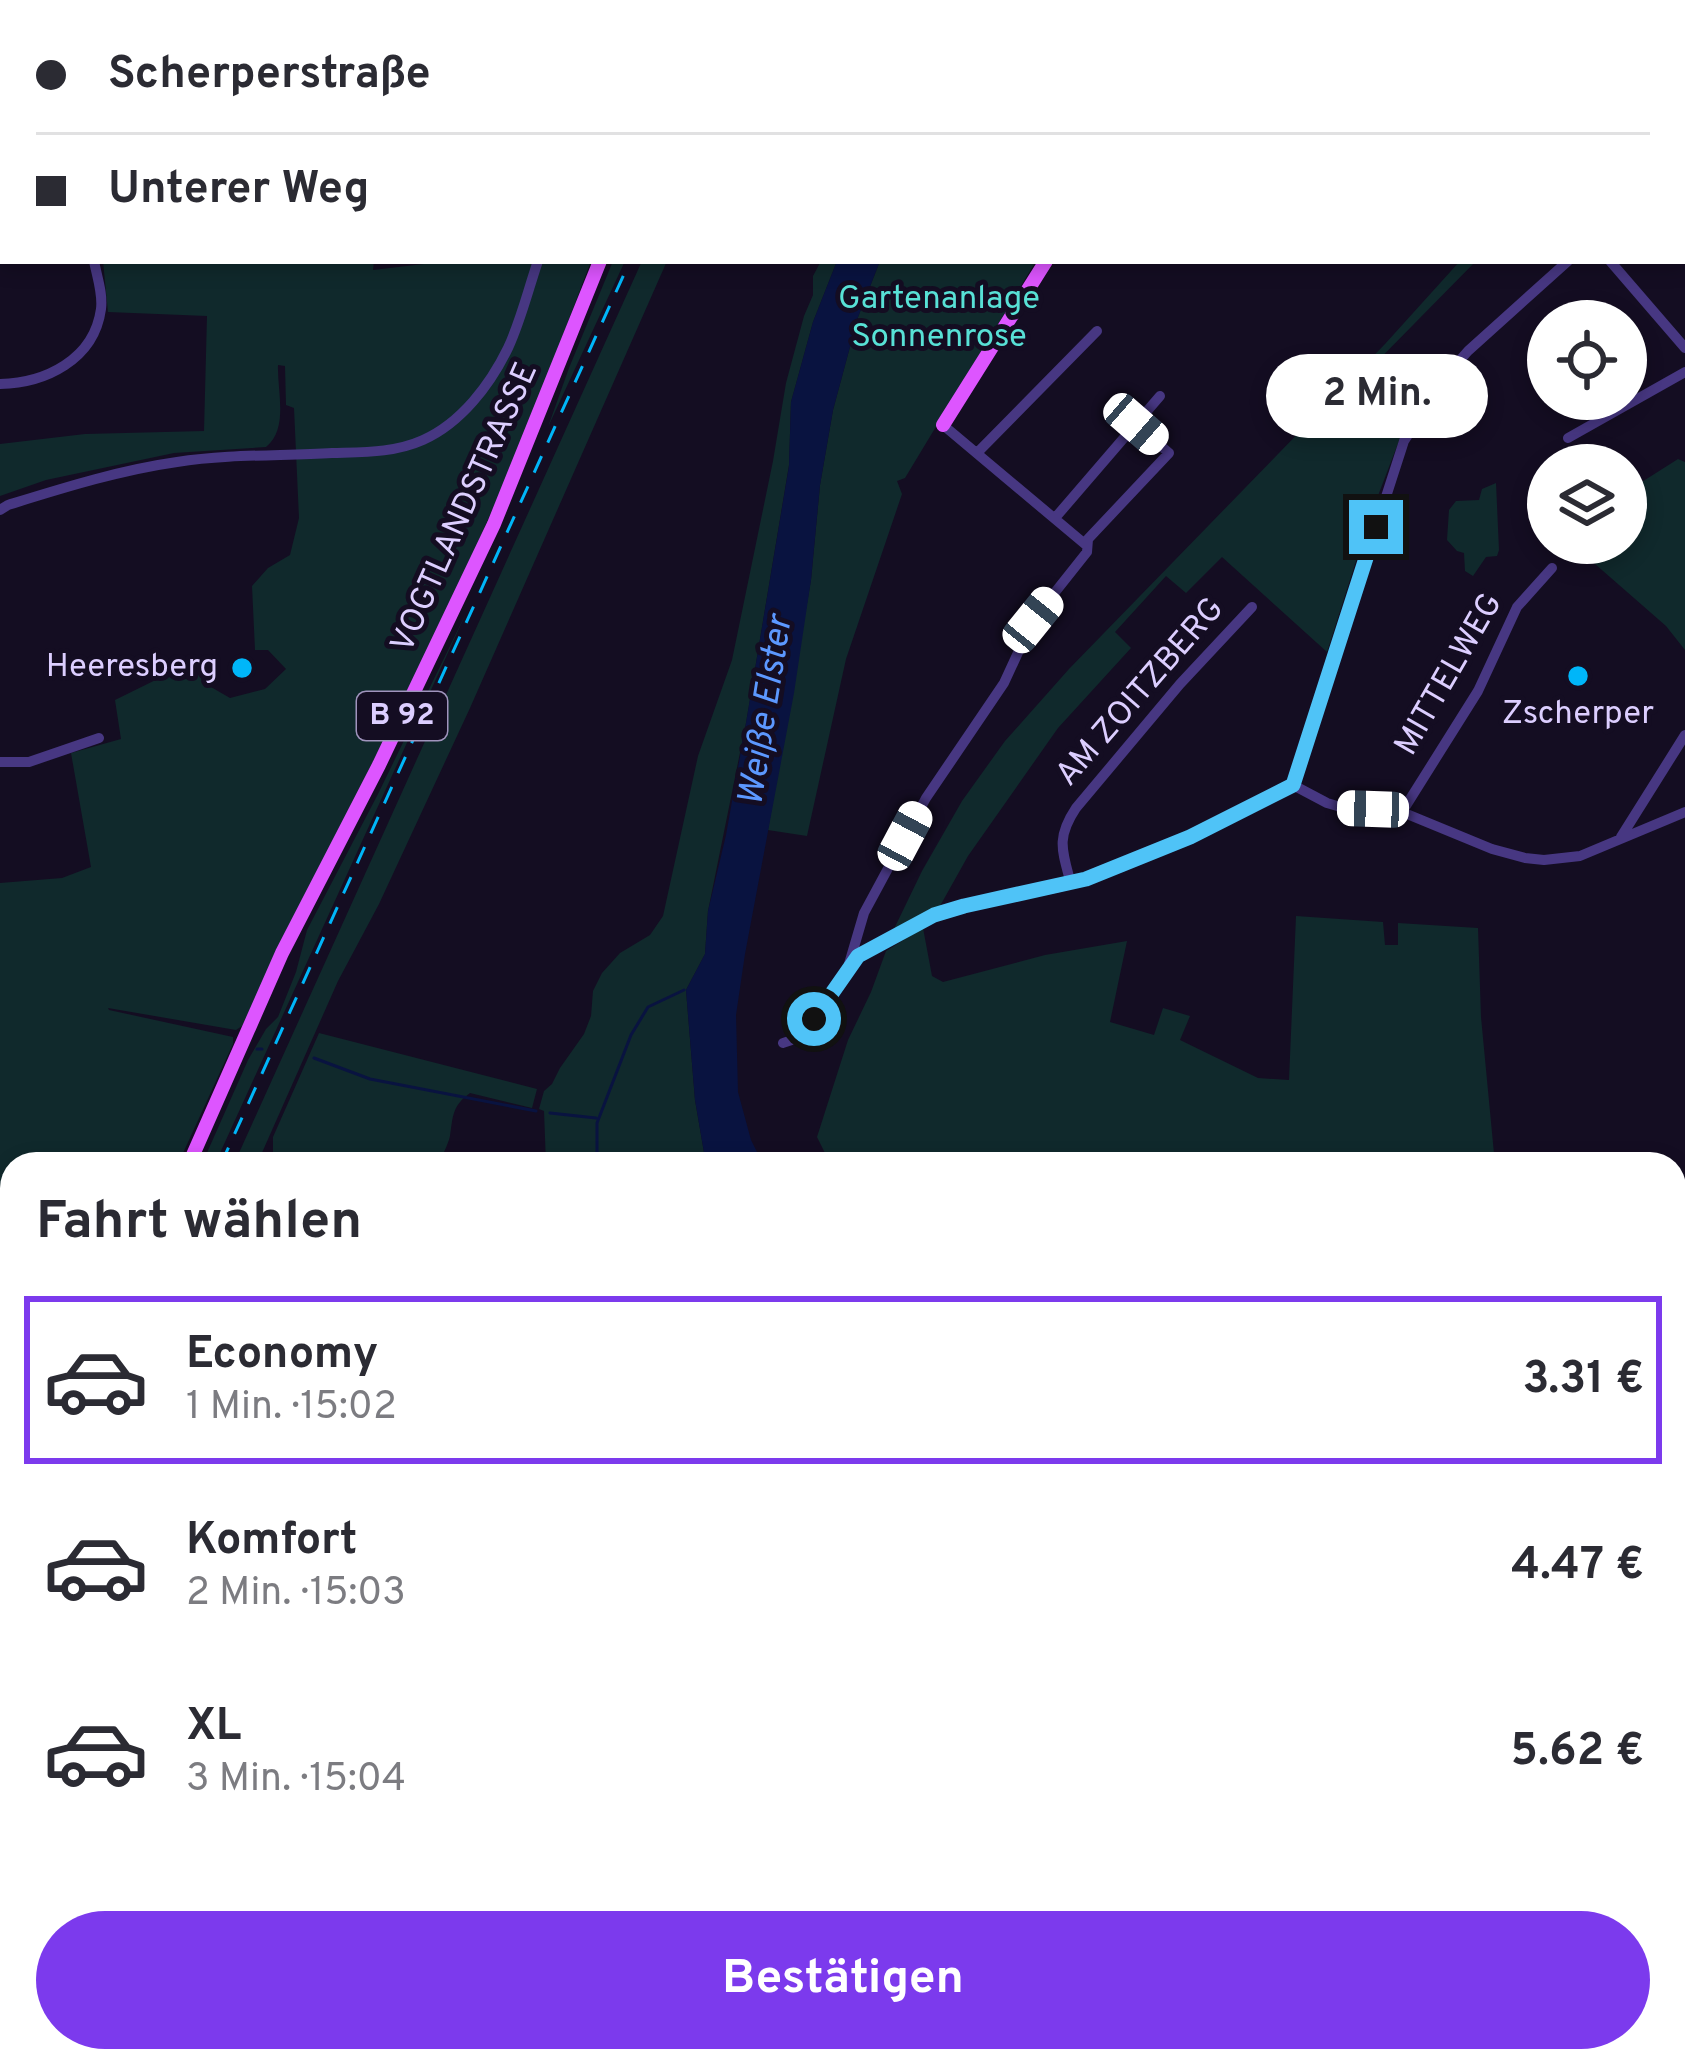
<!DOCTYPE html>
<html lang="de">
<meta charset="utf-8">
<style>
:root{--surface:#fff;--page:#f7f7f7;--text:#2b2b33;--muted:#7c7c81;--line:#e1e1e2;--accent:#7c3aed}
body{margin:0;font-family:Overpass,sans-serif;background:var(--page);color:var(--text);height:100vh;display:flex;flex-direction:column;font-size:45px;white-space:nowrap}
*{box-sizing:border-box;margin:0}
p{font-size:39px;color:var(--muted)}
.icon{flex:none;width:66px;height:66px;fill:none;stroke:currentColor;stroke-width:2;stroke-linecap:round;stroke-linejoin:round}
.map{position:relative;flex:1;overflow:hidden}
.sheet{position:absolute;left:0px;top:1152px;width:1686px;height:921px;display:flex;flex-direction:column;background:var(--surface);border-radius:36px 36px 0 0;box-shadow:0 6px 18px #0003}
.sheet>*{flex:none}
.banner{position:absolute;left:0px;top:0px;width:1686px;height:264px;box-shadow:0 6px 18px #0003;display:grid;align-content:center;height:264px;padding:0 36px;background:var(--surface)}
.fabs{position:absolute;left:1527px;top:300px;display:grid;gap:24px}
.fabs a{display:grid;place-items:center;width:120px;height:120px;border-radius:50%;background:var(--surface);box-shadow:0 6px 18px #0003;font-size:60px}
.end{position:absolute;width:54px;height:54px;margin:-27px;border:15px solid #4fc3f7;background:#111;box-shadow:0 0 0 6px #111}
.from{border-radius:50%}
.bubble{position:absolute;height:84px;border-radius:42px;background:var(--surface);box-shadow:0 6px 18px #0003;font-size:39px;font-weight:700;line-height:84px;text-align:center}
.car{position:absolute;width:36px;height:72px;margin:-36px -18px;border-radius:15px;box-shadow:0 0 9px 3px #0007;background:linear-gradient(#fff 24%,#345 0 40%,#fff 0 76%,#345 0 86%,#fff 0)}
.banner b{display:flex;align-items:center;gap:42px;height:114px;font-size:45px}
.banner b+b{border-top:3px solid var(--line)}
.banner i{width:30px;height:30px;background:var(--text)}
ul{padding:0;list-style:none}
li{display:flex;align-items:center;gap:36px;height:168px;margin:0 24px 18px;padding:0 12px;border:6px solid transparent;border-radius:0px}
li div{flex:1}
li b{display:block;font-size:45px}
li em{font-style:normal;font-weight:700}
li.selected{border-color:var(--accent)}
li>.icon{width:108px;height:108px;stroke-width:1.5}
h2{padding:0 36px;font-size:54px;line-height:144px}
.button{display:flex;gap:24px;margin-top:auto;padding:24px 36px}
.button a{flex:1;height:138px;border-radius:72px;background:var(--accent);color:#fff;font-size:48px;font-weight:700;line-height:138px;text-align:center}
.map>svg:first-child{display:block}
</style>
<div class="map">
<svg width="1685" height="2071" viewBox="0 0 1685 2071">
<rect width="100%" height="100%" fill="#140d22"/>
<path fill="#10292c" d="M 0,0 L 269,0 L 269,3 L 3,3 L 3,36 L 0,36 Z
M 103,261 L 374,261 L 373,270 L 449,261 L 591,261 L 527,430 L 472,556 L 373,765 L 282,940 L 242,1026 L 236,1030 L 108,1008 L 109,1010 L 233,1037 L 233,1044 L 178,1164 L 12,1164 L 12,1494 L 0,1491 L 0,883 L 62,878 L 91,867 L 71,753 L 121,739 L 115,700 L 192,662 L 204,683 L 230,698 L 265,689 L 286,669 L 268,650 L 255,650 L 252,586 L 268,568 L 290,555 L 299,518 L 294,408 L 286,405 L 285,366 L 278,365 C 277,391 289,428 266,447 L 174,453 L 46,480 L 0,496 L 0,444 L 85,434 L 204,431 L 207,316 L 108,312 Z
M 613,261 L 625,261 L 548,427 L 569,368 Z
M 642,261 L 667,261 L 470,708 L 379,904 L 338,981 L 257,1164 L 234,1164 Z
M 821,261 L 837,261 L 813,322 L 791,402 L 789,465 L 746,723 L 708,911 L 705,954 L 686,990 L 695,1100 L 706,1164 L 546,1164 L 544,1111 L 539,1109 L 544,1091 L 552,1084 L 560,1068 L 584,1034 L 591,1016 L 593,991 L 602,973 L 620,953 L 650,935 L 663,916 L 698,756 L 732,660 L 773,461 L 786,383 L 804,316 L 813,295 L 813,276 Z
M 880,261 L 1036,261 L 905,478 L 897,481 L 902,494 L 846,659 L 807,836 L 768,830 L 811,580 L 820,485 L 833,410 L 858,317 Z
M 1460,261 L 1476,261 L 1352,387 L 1402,433 L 1371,514 L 1327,652 L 1222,557 L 1186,593 L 1166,576 L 1115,632 L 1131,648 L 1058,728 L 968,856 L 940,906 L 893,931 L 922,871 L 962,801 L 1005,741 L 1069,669 L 1385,344 Z
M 1678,459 L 1685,462 L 1685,650 L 1666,626 L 1571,543 L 1626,543 L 1626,492 Z
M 1496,483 L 1499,550 L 1497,556 L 1486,557 L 1473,576 L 1465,571 L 1464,553 L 1457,551 L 1447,540 L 1449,510 L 1456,501 L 1479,500 L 1482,489 Z
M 467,611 L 215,1164 L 202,1164 L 248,1060 L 266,1029 L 278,1017 L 296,972 L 307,930 L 378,794 Z
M 1296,916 L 1383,922 L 1385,945 L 1398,945 L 1398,923 L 1478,928 L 1481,1017 L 1495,1164 L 828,1164 L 827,1157 L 817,1137 L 848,1040 L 871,992 L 886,951 L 923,928 L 932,976 L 943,982 L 1045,955 L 1127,941 L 1110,1022 L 1154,1035 L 1163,1008 L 1190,1016 L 1180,1040 L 1258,1078 L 1289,1080 Z
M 319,1033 L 537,1089 L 532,1108 L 470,1093 C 452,1106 453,1116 450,1136 C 448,1145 442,1156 438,1164 L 273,1164 L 273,1137 Z
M 1685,1404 L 1685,1502 L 1674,1505 L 1674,1412 Z
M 1685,1574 L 1685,1684 L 1674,1672 L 1674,1578 Z
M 12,1669 L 12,1773 L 0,1776 C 0,1740 0,1700 12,1669 Z
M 0,1782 L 12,1783 L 12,1848 L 3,1821 Z
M 1674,2026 L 1685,2030 L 1685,2071 L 1591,2071 L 1592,2061 L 1674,2061 Z
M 437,2061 L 719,2061 L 720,2071 L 437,2071 Z
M 942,2061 L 1000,2061 L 999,2071 L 946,2071 Z
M 1059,2061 L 1146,2061 L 1180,2071 L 1059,2071 L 1061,2069 Z"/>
<path fill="#091340" d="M 837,261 L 880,261 L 858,317 L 833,410 L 820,485 L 811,580 L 794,693 L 745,954 L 736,1015 L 738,1092 L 751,1140 L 763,1164 L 706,1164 L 695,1100 L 686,990 L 705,954 L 708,911 L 726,835 L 746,723 L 789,466 L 791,402 L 813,322 Z"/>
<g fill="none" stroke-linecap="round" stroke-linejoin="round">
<path stroke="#091340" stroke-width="3" d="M 1609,3 L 1612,0
M 257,1049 L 262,1049
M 314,1058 L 370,1079 L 536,1111
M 550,1113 L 596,1118
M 597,1164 L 597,1123 L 631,1035 L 648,1007 L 684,990
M 1105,2061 L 1141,2071"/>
<path stroke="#473782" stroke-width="10" d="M 322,3 L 322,0
M 490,3 L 490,0
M 564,3 L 565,0
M 596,3 L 598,0
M 1475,3 L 1475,0
M 0,54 L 3,54
M 1683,143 L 1685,141
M 0,230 L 3,230
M 0,252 L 3,252
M 1610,261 L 1685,348
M 0,384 C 45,383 94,360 101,309 C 103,293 97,277 94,261
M 943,425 L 1086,545
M 1568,438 L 1685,372
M 977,453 L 1097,331
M 0,510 L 8,505 C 63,488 120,470 177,462 C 228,454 281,456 332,453 C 363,452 394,453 423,440 C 461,423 490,385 508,348 C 521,320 528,290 538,261
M 1055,518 L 1160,396
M 0,762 L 29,762 L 99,738
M 1293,785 L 1404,441 L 1445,377 L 1468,351 L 1568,261
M 1402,812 L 1478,691 L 1517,607 L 1552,568
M 1621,837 L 1685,735
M 1071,884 C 1062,850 1056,838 1076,808 L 1180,684 L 1252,607
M 849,964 L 864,913 L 926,798 L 1004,683 L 1033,620 L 1087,552 L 1088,539 L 1169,453 L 1136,424
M 783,1043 C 825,1032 832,972 868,950 C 899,932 932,914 968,905 C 1006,895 1047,893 1084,880 C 1157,854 1225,820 1293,785 L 1327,803 L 1344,808 L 1402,812 L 1492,849 L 1525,858 L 1544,860 L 1580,856 L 1685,812
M 1674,1574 L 1685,1570
M 0,1616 L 12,1604
M 1674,1866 L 1685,1871
M 0,1997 L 12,2009
M 1674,2020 L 1685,2025
M 54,2061 L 62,2071
M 1155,2061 L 1191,2070 L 1266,2071
M 1479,2061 L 1509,2071
M 1314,2071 L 1317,2061
M 1587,2071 L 1589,2061"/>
<path stroke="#d5f" stroke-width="14" d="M 703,3 L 705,0
M 1197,3 L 1199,0
M 943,425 L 1046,261
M 189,1164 L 282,953 L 379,765 L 494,524 L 600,261
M 0,1671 L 12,1627
M 0,1845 L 12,1873
M 125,2061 L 131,2071
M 1049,2061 L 1052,2071"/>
<path stroke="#00b6f9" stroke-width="3" stroke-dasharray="18 15" stroke-linecap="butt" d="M 748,3 L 749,0
M 221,1164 L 630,261
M 159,2061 L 165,2071"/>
</g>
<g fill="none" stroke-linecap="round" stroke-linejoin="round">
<path stroke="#4fc3f7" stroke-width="15" d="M 814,1019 L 858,956 L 934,915 L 964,906 L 1086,879 L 1190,837 L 1293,785 L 1376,527"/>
</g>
<g fill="#00b6f9" stroke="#140d22" stroke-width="4.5">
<circle cx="242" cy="668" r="12"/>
<circle cx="1578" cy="676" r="12"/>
</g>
<g text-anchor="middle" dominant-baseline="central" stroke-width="10" stroke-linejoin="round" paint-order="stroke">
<rect fill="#140d22" stroke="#a094bd" stroke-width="3" x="357" y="692" width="90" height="48" rx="9"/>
<g font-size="30" font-weight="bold" fill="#dcceff">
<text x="402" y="716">B 92</text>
</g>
<g font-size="33" fill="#58e1d6" stroke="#140d22">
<text x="939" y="300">Gartenanlage<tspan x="939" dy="38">Sonnenrose</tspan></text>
</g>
<g font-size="33" fill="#dcceff" stroke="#140d22">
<text transform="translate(466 508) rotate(-66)">VOGTLANDSTRASSE</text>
<text transform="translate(1450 675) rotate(-60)">MITTELWEG</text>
<text transform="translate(1141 693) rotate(-49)">AM ZOITZBERG</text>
</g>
<g font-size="33" fill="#dcceff" stroke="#140d22" text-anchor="end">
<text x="218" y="668">Heeresberg</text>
<text x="1578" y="715" text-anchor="middle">Zscherper</text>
</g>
<g font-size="36" font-style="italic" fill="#5c98ff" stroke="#140d22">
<text transform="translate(767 711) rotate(-81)">Weiße Elster</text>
</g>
</g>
</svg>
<div class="fabs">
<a><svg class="icon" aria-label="locate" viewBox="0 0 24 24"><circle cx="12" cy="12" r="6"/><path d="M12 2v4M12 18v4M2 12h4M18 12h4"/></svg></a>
<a><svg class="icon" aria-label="layers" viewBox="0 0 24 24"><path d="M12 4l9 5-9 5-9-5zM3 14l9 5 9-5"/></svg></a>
</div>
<i class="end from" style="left:814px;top:1019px"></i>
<i class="end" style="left:1376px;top:527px"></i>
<div class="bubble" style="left:1266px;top:354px;width:222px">2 Min.</div>
<i class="car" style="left:1136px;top:424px;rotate:131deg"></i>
<i class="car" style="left:1033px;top:620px;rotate:39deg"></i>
<i class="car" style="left:1373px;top:809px;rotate:272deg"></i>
<i class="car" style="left:905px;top:836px;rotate:28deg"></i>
<div class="banner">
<b><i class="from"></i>Scherperstraße</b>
<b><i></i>Unterer Weg</b>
</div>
<section class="sheet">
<h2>Fahrt wählen</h2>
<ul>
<li class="selected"><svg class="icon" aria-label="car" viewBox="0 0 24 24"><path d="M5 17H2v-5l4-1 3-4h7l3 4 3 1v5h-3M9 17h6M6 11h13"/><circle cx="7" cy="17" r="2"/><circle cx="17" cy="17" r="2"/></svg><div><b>Economy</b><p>1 Min. · 15:02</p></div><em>3.31 €</em></li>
<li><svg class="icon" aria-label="car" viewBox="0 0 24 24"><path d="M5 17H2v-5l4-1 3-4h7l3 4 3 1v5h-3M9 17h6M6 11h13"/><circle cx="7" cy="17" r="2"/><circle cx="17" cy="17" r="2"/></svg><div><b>Komfort</b><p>2 Min. · 15:03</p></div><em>4.47 €</em></li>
<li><svg class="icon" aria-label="car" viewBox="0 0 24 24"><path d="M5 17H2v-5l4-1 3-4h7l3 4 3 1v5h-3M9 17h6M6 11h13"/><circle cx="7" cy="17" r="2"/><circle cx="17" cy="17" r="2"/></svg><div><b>XL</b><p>3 Min. · 15:04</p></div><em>5.62 €</em></li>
</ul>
<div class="button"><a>Bestätigen</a></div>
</section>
</div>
